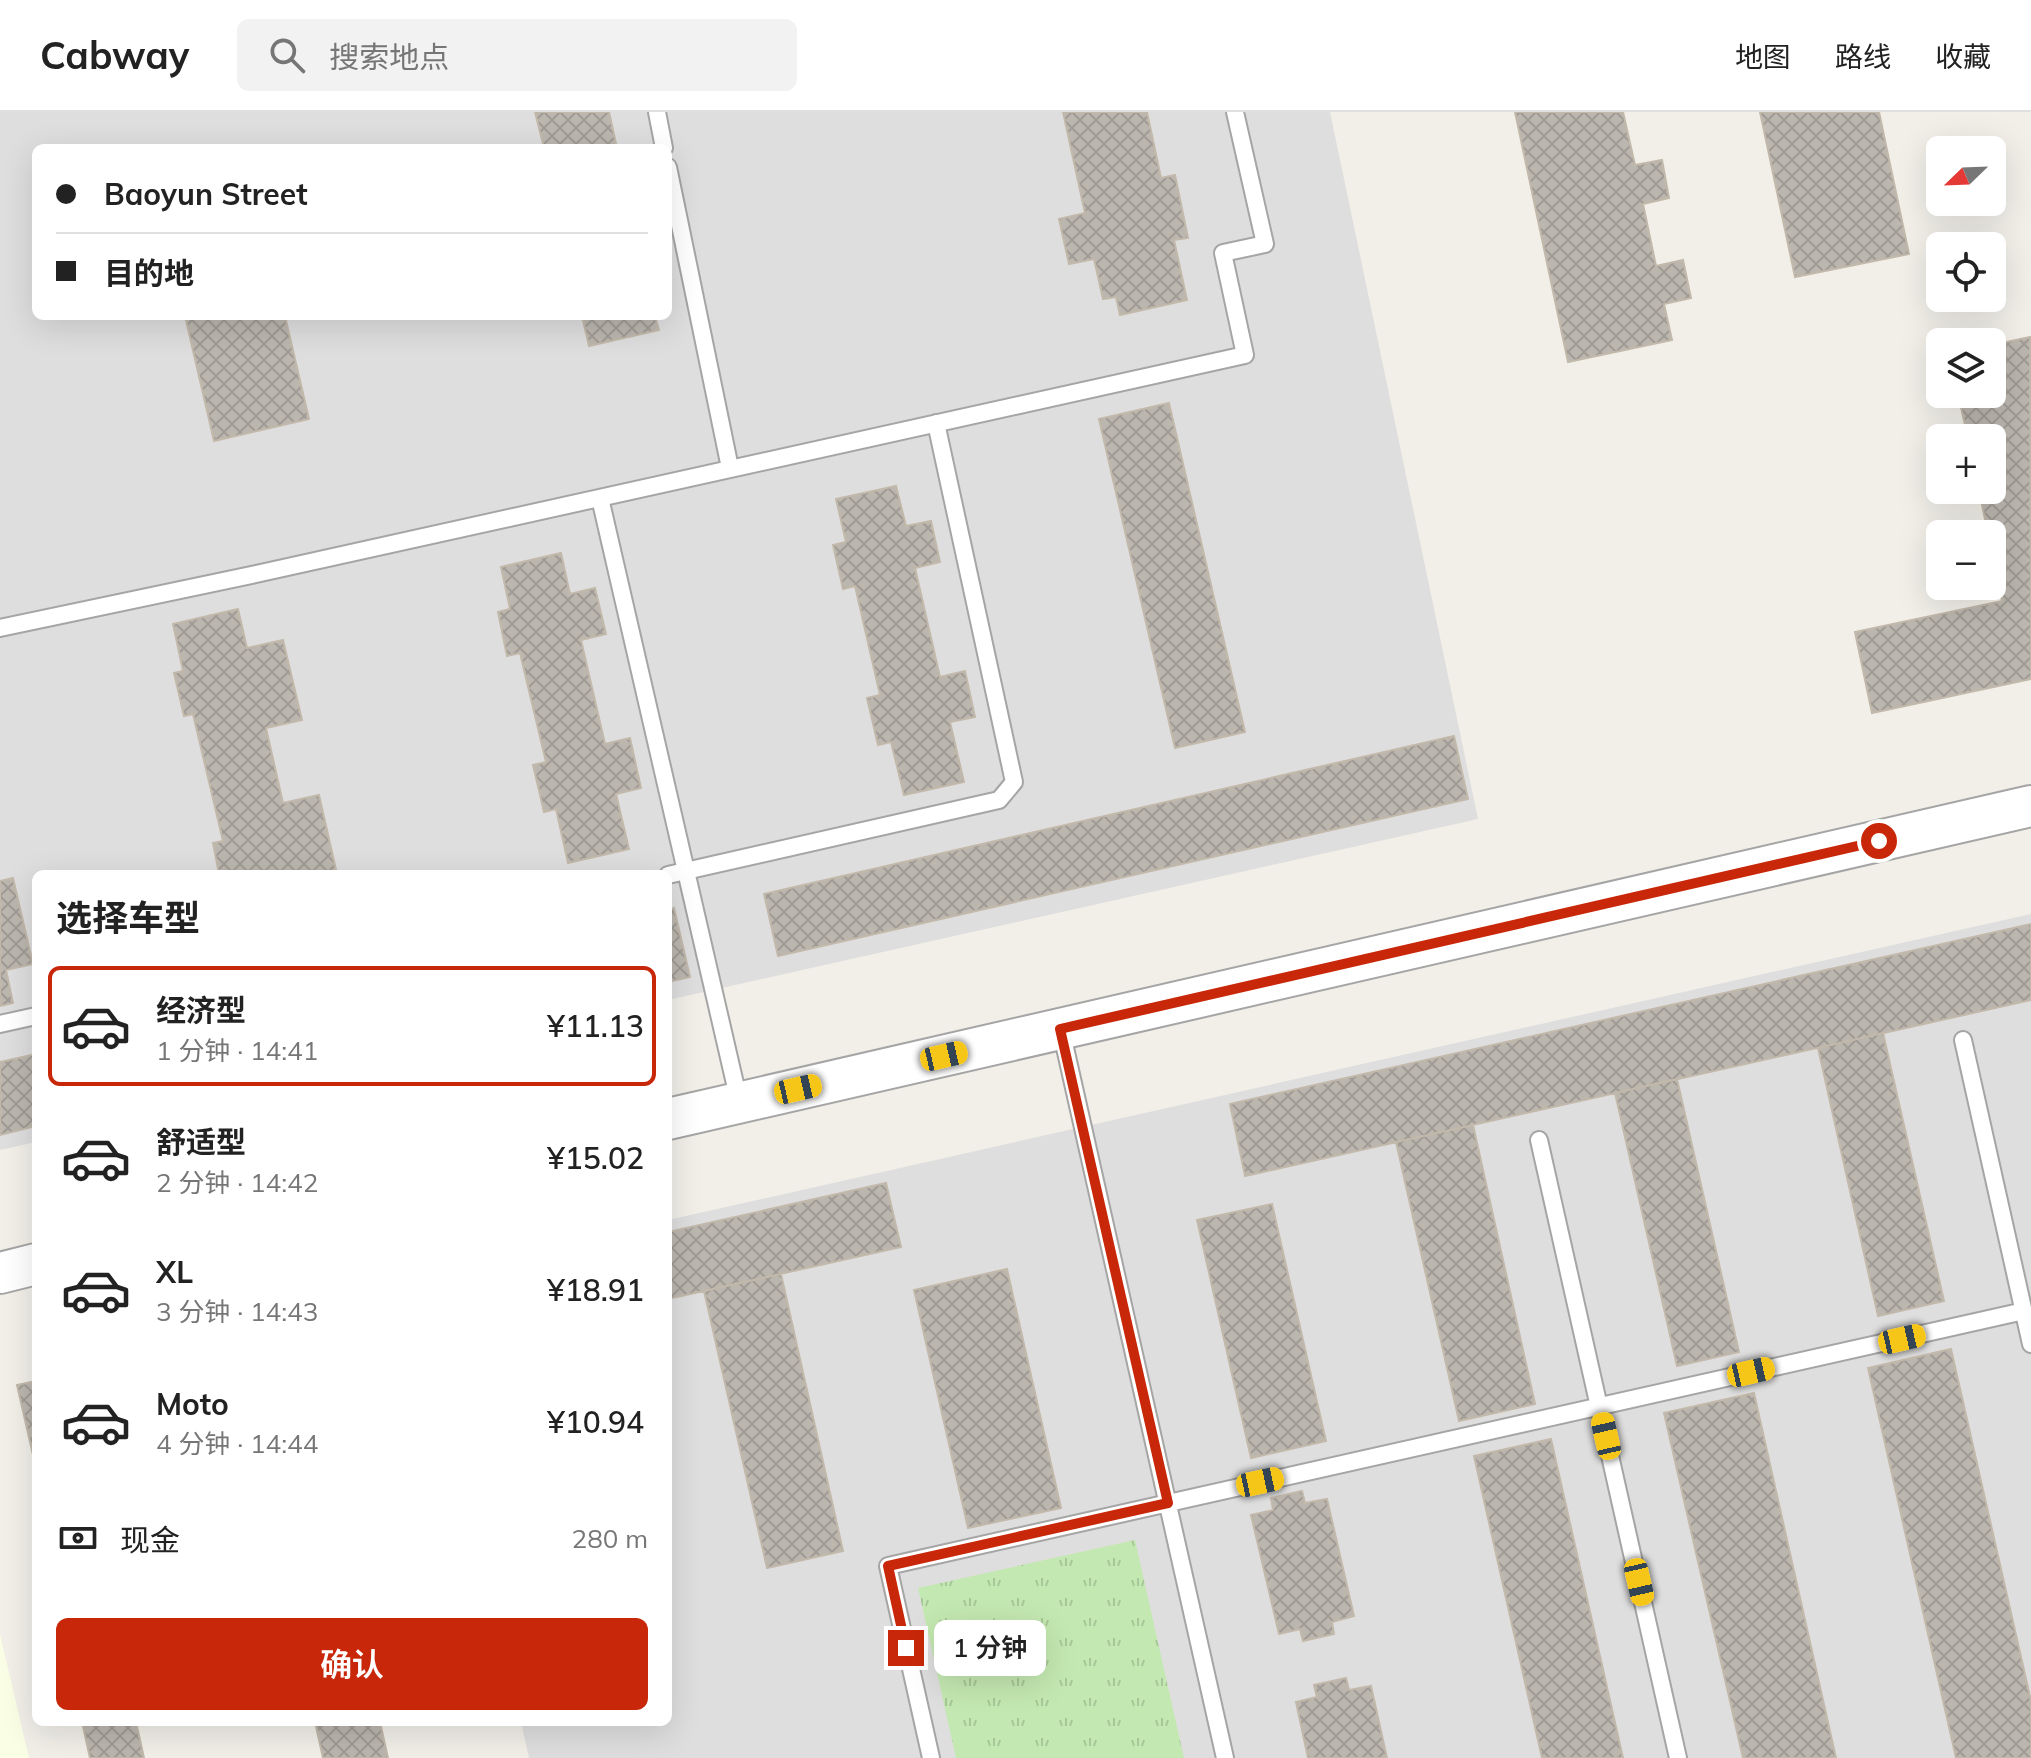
<!DOCTYPE html>
<html lang="zh">
<meta charset="utf-8">
<style>
:root{--surface:#fff;--page:#f2f2f2;--text:#222;--muted:#767676;--line:#e0e0e0;--accent:#c92709}
body{margin:0;font-family:Mulish,"Noto Sans SC",sans-serif;background:var(--page);color:var(--text);height:100vh;display:flex;flex-direction:column;font-size:30px;white-space:nowrap}
*{box-sizing:border-box;margin:0}
p{font-size:26px;color:var(--muted)}
.icon{flex:none;width:44px;height:44px;fill:none;stroke:currentColor;stroke-width:2;stroke-linecap:round;stroke-linejoin:round}
.map{position:relative;flex:1;overflow:hidden}
.side{position:absolute;left:32px;top:758px;width:640px;height:856px;display:flex;flex-direction:column;background:var(--surface);border-radius:12px;box-shadow:0 8px 32px #0002}
.side>*{flex:none}
.guide{position:absolute;left:32px;top:32px;width:640px;height:176px;border-radius:12px;box-shadow:0 8px 32px #0002;display:grid;align-content:center;height:176px;padding:0 24px;background:var(--surface)}
.needle{width:52px;rotate:247deg}
.buttons{position:absolute;left:1926px;top:24px;display:grid;gap:16px}
.buttons a{display:grid;place-items:center;width:80px;height:80px;border-radius:12px;background:var(--surface);box-shadow:0 8px 32px #0002;font-size:40px}
.end{position:absolute;width:36px;height:36px;margin:-18px;border:10px solid #c92709;background:#fff;box-shadow:0 0 0 4px #fff}
.from{border-radius:50%}
.bubble{position:absolute;height:56px;border-radius:12px;background:var(--surface);box-shadow:0 8px 32px #0002;font-size:26px;font-weight:600;line-height:56px;text-align:center}
.car{position:absolute;width:24px;height:48px;margin:-24px -12px;border-radius:10px;box-shadow:0 0 6px 2px #0007;background:linear-gradient(#f5c518 24%,#345 0 40%,#f5c518 0 76%,#345 0 86%,#f5c518 0)}
.guide b{display:flex;align-items:center;gap:28px;height:76px;font-size:30px}
.guide b+b{border-top:2px solid var(--line)}
.guide i{width:20px;height:20px;background:var(--text)}
ul{padding:0;list-style:none}
li{display:flex;align-items:center;gap:24px;height:120px;margin:0 16px 12px;padding:0 8px;border:4px solid transparent;border-radius:12px}
li div{flex:1}
li b{display:block;font-size:30px}
li em{font-style:normal;font-weight:600}
li.on{border-color:var(--accent)}
li>.icon{width:72px;height:72px;stroke-width:1.5}
h2{padding:0 24px;font-size:36px;line-height:96px}
.pay{display:flex;align-items:center;gap:20px;height:88px;padding:0 24px;font-size:30px}
.pay p{margin-inline-start:auto}
.button{display:flex;gap:16px;margin-top:auto;padding:16px 24px}
.button a{flex:1;height:92px;border-radius:12px;background:var(--accent);color:#fff;font-size:32px;font-weight:600;line-height:92px;text-align:center}
header{display:flex;align-items:center;gap:48px;box-sizing:border-box;height:112px;padding:0 40px;background:var(--surface);border-bottom:2px solid var(--line)}
header strong{font-size:38px}
nav{display:flex;gap:44px;margin-inline-start:auto;font-size:28px}
.search{width:560px;height:72px;background:var(--page);display:flex;align-items:center;gap:20px;box-sizing:border-box;padding:0 28px;border-radius:12px;color:var(--muted);font-size:30px}
.map>svg:first-child{display:block}
</style>
<header>
<strong>Cabway</strong>
<div class="search"><svg class="icon" aria-label="search" viewBox="0 0 24 24"><circle cx="10" cy="10" r="6"/><path d="M15 15l6 6"/></svg>搜索地点</div>
<nav><a>地图</a><a>路线</a><a>收藏</a></nav>
</header>
<div class="map">
<svg width="2031" height="1646" viewBox="0 0 2031 1646">
<defs>
<pattern id="grass-tufts" width="24" height="20" patternUnits="userSpaceOnUse" patternTransform="scale(2)"><rect width="24" height="20" fill="#c4e8b1"/><path d="M3 7l-1-3M5 7V3M7 7l1-3M15 17l-1-3M17 17v-4M19 17l1-3" fill="none" stroke="#a8c798"/></pattern>
<pattern id="building-cross-hatch" width="8" height="8" patternUnits="userSpaceOnUse" patternTransform="scale(2)"><rect width="8" height="8" fill="#bbb6ae"/><path d="M0 0l8 8M0 8l8-8" fill="none" stroke="#a09c95"/></pattern>
</defs>
<rect width="100%" height="100%" fill="#f1efe8"/>
<path fill="#dfdede" fill-rule="evenodd" d="M 0,0 L 1330,0 L 1478,707 L 668,888 L 668,762 L 36,762 L 36,1030 L 0,1038 ZM 36,36 L 668,36 L 668,204 L 36,204 Z
M 2031,802 L 2031,1646 L 529,1646 L 521,1610 L 668,1610 L 668,1108 Z"/>
<path fill="#fafee5" d="M 0,1522 L 29,1646 L 0,1646 Z"/>
<path fill="url(#grass-tufts)" d="M 1135,1428 L 1184,1646 L 956,1646 L 918,1476 Z"/>
<path fill="url(#building-cross-hatch)" stroke="#c2b9ab" stroke-width="2" d="M 535,0 L 609,0 L 617,36 L 544,36 Z
M 1063,0 L 1147,0 L 1161,66 L 1175,63 L 1188,126 L 1174,128 L 1187,188 L 1120,203 L 1116,185 L 1103,187 L 1094,147 L 1069,152 L 1059,107 L 1085,101 Z
M 1515,0 L 1623,0 L 1635,53 L 1662,48 L 1669,86 L 1643,92 L 1656,154 L 1683,148 L 1691,186 L 1664,192 L 1672,228 L 1568,250 Z
M 1760,0 L 1879,0 L 1909,142 L 1795,165 Z
M 185,204 L 285,204 L 309,307 L 214,329 Z
M 582,204 L 655,204 L 659,218 L 589,234 Z
M 2030,225 L 2031,567 L 1872,601 L 1855,520 L 2002,489 L 1992,441 L 1992,422 L 1988,422 L 1979,378 L 1992,378 L 1992,326 L 1968,326 L 1958,282 L 1992,282 L 1992,233 Z
M 1169,291 L 1245,620 L 1175,636 L 1099,307 Z
M 896,374 L 906,414 L 931,409 L 940,450 L 915,456 L 940,565 L 965,559 L 975,605 L 950,610 L 964,670 L 904,683 L 891,630 L 878,633 L 867,586 L 880,583 L 855,474 L 843,477 L 833,433 L 846,430 L 836,387 Z
M 561,441 L 570,482 L 595,476 L 606,522 L 581,528 L 605,632 L 630,626 L 641,676 L 616,682 L 629,737 L 568,751 L 556,697 L 544,700 L 533,653 L 546,650 L 520,541 L 507,544 L 498,500 L 510,497 L 501,455 Z
M 238,497 L 247,536 L 283,528 L 302,608 L 266,616 L 283,691 L 319,683 L 337,762 L 219,762 L 213,731 L 223,729 L 193,602 L 184,604 L 174,561 L 183,559 L 173,512 Z
M 1454,624 L 1468,687 L 778,844 L 764,782 Z
M 13,766 L 33,852 L 6,858 L 13,891 L 0,894 L 0,769 Z
M 674,796 L 690,865 L 668,870 L 668,798 Z
M 2031,812 L 2031,888 L 1245,1064 L 1230,992 Z
M 1883,921 L 1944,1189 L 1878,1204 L 1818,936 Z
M 36,942 L 36,1014 L 0,1023 L 0,950 Z
M 1677,967 L 1739,1240 L 1677,1254 L 1615,981 Z
M 1473,1013 L 1535,1292 L 1459,1309 L 1396,1030 Z
M 886,1071 L 901,1135 L 668,1187 L 668,1120 Z
M 1272,1092 L 1326,1329 L 1251,1346 L 1197,1108 Z
M 1007,1157 L 1061,1396 L 968,1416 L 914,1178 Z
M 781,1162 L 843,1439 L 767,1456 L 704,1179 Z
M 1951,1237 L 2031,1589 L 2031,1646 L 1956,1646 L 1868,1256 Z
M 36,1269 L 36,1356 L 17,1273 Z
M 1754,1281 L 1836,1646 L 1743,1646 L 1664,1301 Z
M 1551,1327 L 1623,1646 L 1542,1646 L 1474,1344 Z
M 1302,1379 L 1305,1391 L 1327,1387 L 1354,1504 L 1332,1510 L 1334,1522 L 1303,1529 L 1300,1517 L 1279,1522 L 1251,1403 L 1273,1398 L 1271,1386 Z
M 1346,1566 L 1349,1578 L 1371,1574 L 1387,1646 L 1308,1646 L 1296,1590 L 1317,1585 L 1314,1573 Z
M 82,1610 L 136,1610 L 144,1646 L 90,1646 Z
M 315,1610 L 380,1610 L 388,1646 L 323,1646 Z"/>
<g fill="none" stroke-linecap="round" stroke-linejoin="round">
<g stroke="#a5a5a5" stroke-width="20">
<path id="service" d="M 657,0 L 664,36
M 668,55 L 730,356
M 600,386 L 739,989
M 0,516 L 256,462 L 1245,243 L 1223,141 L 1265,132 L 1235,0
M 668,763 L 999,688 L 1014,670 L 936,311
M 0,912 L 36,904
M 1061,918 L 1225,1646
M 1963,928 L 2031,1232
M 1539,1028 L 1678,1646
M 931,1646 L 888,1454 L 2024,1199"/>
</g>
<g stroke="#a5a5a5" stroke-width="44">
<path id="tertiary" d="M 668,1007 L 2031,694
M 0,1161 L 36,1152"/>
</g>
<use href="#service" stroke="#fff" stroke-width="16"/>
<use href="#tertiary" stroke="#fff" stroke-width="40"/>
</g>
<g fill="none" stroke-linecap="round" stroke-linejoin="round">
<path stroke="#c92709" stroke-width="10" d="M 906,1536 L 888,1454 L 1168,1391 L 1060,917 L 1879,729"/>
</g>
</svg>
<div class="buttons">
<a><svg class="needle" viewBox="-14 -14 28 28"><path d="M0-13l5 13h-10z" fill="#e53935"/><path d="M0 13l5-13h-10z" fill="#767676"/></svg></a>
<a><svg class="icon" aria-label="locate" viewBox="0 0 24 24"><circle cx="12" cy="12" r="6"/><path d="M12 2v4M12 18v4M2 12h4M18 12h4"/></svg></a>
<a><svg class="icon" aria-label="layers" viewBox="0 0 24 24"><path d="M12 4l9 5-9 5-9-5zM3 14l9 5 9-5"/></svg></a>
<a>+</a>
<a>−</a>
</div>
<i class="end from" style="left:1879px;top:729px"></i>
<i class="end" style="left:906px;top:1536px"></i>
<div class="bubble" style="left:934px;top:1508px;width:112px">1 分钟</div>
<i class="car" style="left:944px;top:944px;rotate:77deg"></i>
<i class="car" style="left:798px;top:977px;rotate:77deg"></i>
<i class="car" style="left:1902px;top:1227px;rotate:77deg"></i>
<i class="car" style="left:1751px;top:1260px;rotate:77deg"></i>
<i class="car" style="left:1606px;top:1324px;rotate:347deg"></i>
<i class="car" style="left:1260px;top:1370px;rotate:78deg"></i>
<i class="car" style="left:1639px;top:1470px;rotate:167deg"></i>
<div class="guide">
<b><i class="from"></i>Baoyun Street</b>
<b><i></i>目的地</b>
</div>
<section class="side">
<h2>选择车型</h2>
<ul>
<li class="on"><svg class="icon" aria-label="car" viewBox="0 0 24 24"><path d="M5 17H2v-5l4-1 3-4h7l3 4 3 1v5h-3M9 17h6M6 11h13"/><circle cx="7" cy="17" r="2"/><circle cx="17" cy="17" r="2"/></svg><div><b>经济型</b><p>1 分钟 · 14:41</p></div><em>¥11.13</em></li>
<li><svg class="icon" aria-label="car" viewBox="0 0 24 24"><path d="M5 17H2v-5l4-1 3-4h7l3 4 3 1v5h-3M9 17h6M6 11h13"/><circle cx="7" cy="17" r="2"/><circle cx="17" cy="17" r="2"/></svg><div><b>舒适型</b><p>2 分钟 · 14:42</p></div><em>¥15.02</em></li>
<li><svg class="icon" aria-label="car" viewBox="0 0 24 24"><path d="M5 17H2v-5l4-1 3-4h7l3 4 3 1v5h-3M9 17h6M6 11h13"/><circle cx="7" cy="17" r="2"/><circle cx="17" cy="17" r="2"/></svg><div><b>XL</b><p>3 分钟 · 14:43</p></div><em>¥18.91</em></li>
<li><svg class="icon" aria-label="car" viewBox="0 0 24 24"><path d="M5 17H2v-5l4-1 3-4h7l3 4 3 1v5h-3M9 17h6M6 11h13"/><circle cx="7" cy="17" r="2"/><circle cx="17" cy="17" r="2"/></svg><div><b>Moto</b><p>4 分钟 · 14:44</p></div><em>¥10.94</em></li>
</ul>
<div class="pay"><svg class="icon" aria-label="cash" viewBox="0 0 24 24"><path d="M3 7h18v10H3z"/><circle cx="12" cy="12" r="2"/></svg>现金<p>280 m</p></div>
<div class="button"><a>确认</a></div>
</section>
</div>
